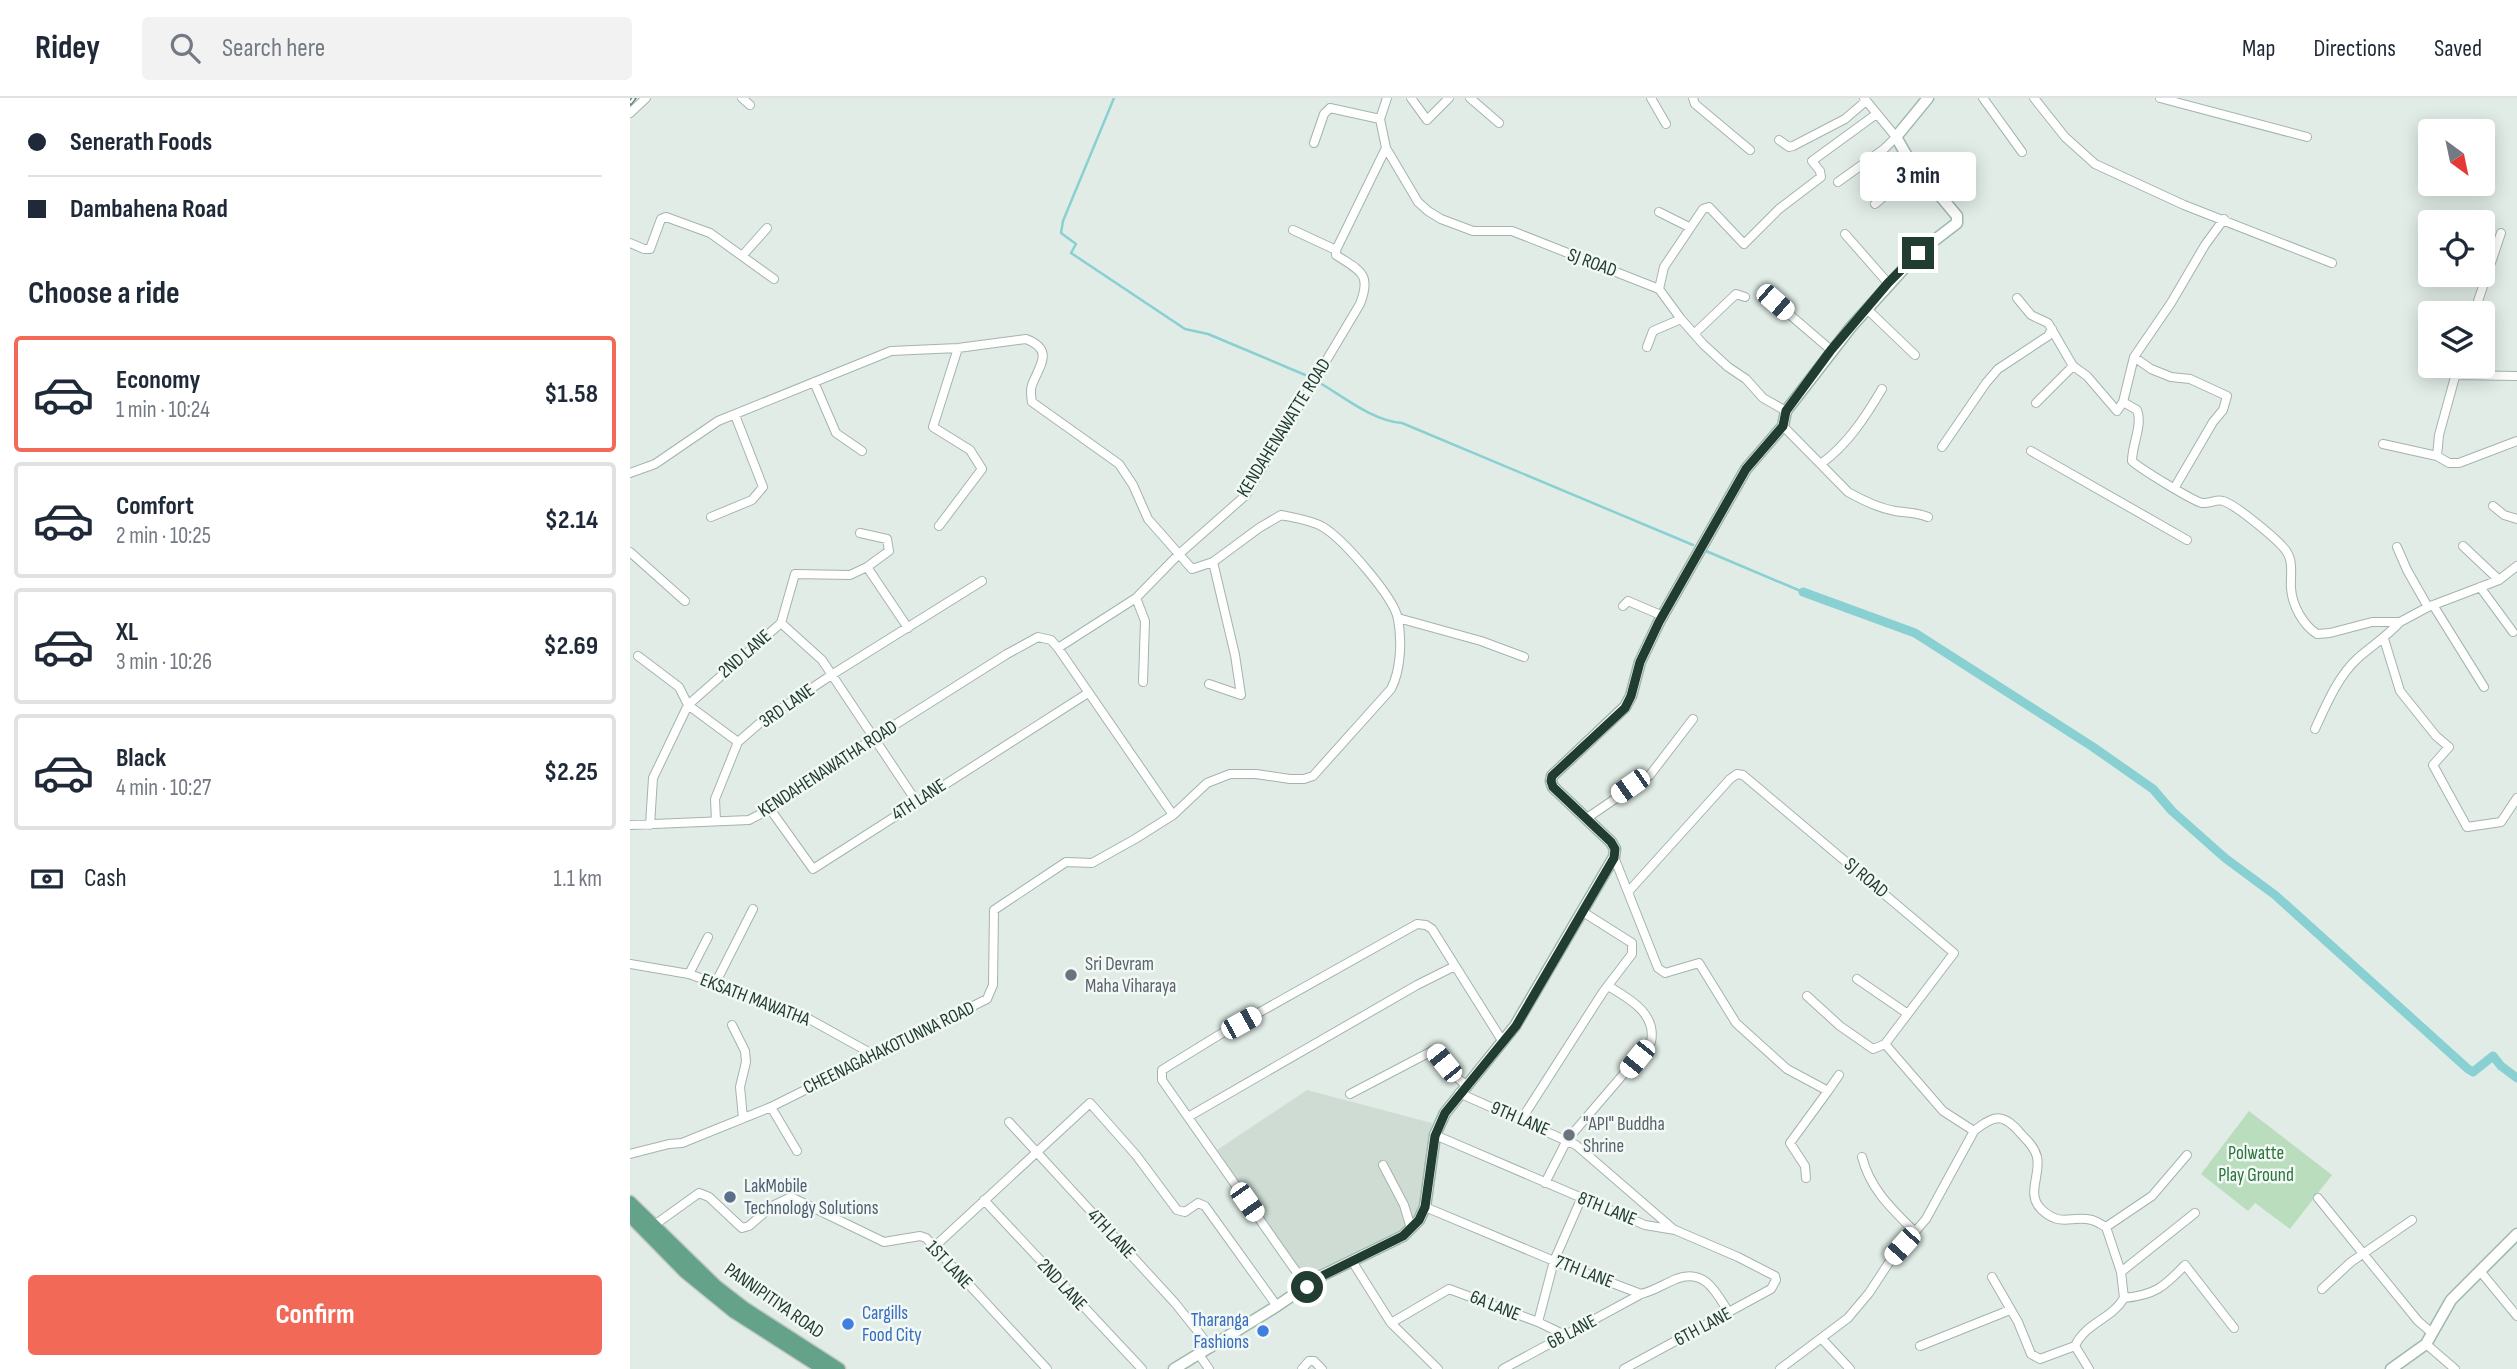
<!DOCTYPE html>
<meta charset="utf-8">
<style>
:root{--surface:#fff;--page:#f2f2f3;--text:#1f2937;--muted:#747a83;--line:#e0e1e3;--accent:#f36958}
body{margin:0;font-family:"Sofia Sans Condensed",sans-serif;background:var(--page);color:var(--text);height:100vh;display:flex;flex-direction:column;font-size:26px;white-space:nowrap}
*{box-sizing:border-box;margin:0}
p{font-size:23px;color:var(--muted)}
.icon{flex:none;width:38px;height:38px;fill:none;stroke:currentColor;stroke-width:2;stroke-linecap:round;stroke-linejoin:round}
.map{position:relative;flex:1;overflow:hidden}
.drawer{display:flex;flex-direction:column;background:var(--surface);width:630px}
.drawer>*{flex:none}
.guide{display:grid;align-content:center;height:154px;padding:0 28px;background:var(--surface)}
.needle{width:46px;rotate:147deg}
.buttons{position:absolute;left:1788px;top:21px;display:grid;gap:14px}
.buttons a{display:grid;place-items:center;width:77px;height:77px;border-radius:7px;background:var(--surface);box-shadow:0 4px 18px #0003;font-size:35px}
.end{position:absolute;width:32px;height:32px;margin:-16px;border:9px solid #213d32;background:#fff;box-shadow:0 0 0 4px #fff}
.from{border-radius:50%}
.bubble{position:absolute;height:49px;border-radius:7px;background:var(--surface);box-shadow:0 4px 18px #0003;font-size:23px;font-weight:700;line-height:49px;text-align:center}
.car{position:absolute;width:21px;height:42px;margin:-21px -10px;border-radius:9px;box-shadow:0 0 5px 2px #0007;background:linear-gradient(#fff 24%,#345 0 40%,#fff 0 76%,#345 0 86%,#fff 0)}
.guide b{display:flex;align-items:center;gap:24px;height:66px;font-size:26px}
.guide b+b{border-top:2px solid var(--line)}
.guide i{width:18px;height:18px;background:var(--text)}
ul{padding:0;list-style:none}
li{display:flex;align-items:center;gap:21px;height:116px;margin:0 14px 10px;padding:0 14px;border:4px solid var(--line);border-radius:7px}
li div{flex:1}
li b{display:block;font-size:26px}
li em{font-style:normal;font-weight:700}
li.on{border-color:var(--accent)}
li>.icon{width:63px;height:63px;stroke-width:1.5}
h2{padding:0 28px;font-size:32px;line-height:84px}
.pay{display:flex;align-items:center;gap:18px;height:77px;padding:0 28px;font-size:26px}
.pay p{margin-inline-start:auto}
.button{display:flex;gap:14px;margin-top:auto;padding:14px 28px}
.button a{flex:1;height:80px;border-radius:7px;background:var(--accent);color:#fff;font-size:28px;font-weight:700;line-height:80px;text-align:center}
header{display:flex;align-items:center;gap:42px;box-sizing:border-box;height:98px;padding:0 35px;background:var(--surface);border-bottom:2px solid var(--line)}
header strong{font-size:33px}
nav{display:flex;gap:38px;margin-inline-start:auto;font-size:24px}
.search{width:490px;height:63px;background:var(--page);display:flex;align-items:center;gap:18px;box-sizing:border-box;padding:0 24px;border-radius:7px;color:var(--muted);font-size:26px}
main{display:flex;flex:1;min-height:0}
.map>svg:first-child{display:block}
</style>
<header>
<strong>Ridey</strong>
<div class="search"><svg class="icon" aria-label="search" viewBox="0 0 24 24"><circle cx="10" cy="10" r="6"/><path d="M15 15l6 6"/></svg>Search here</div>
<nav><a>Map</a><a>Directions</a><a>Saved</a></nav>
</header>
<main>
<section class="drawer">
<div class="guide">
<b><i class="from"></i>Senerath Foods</b>
<b><i></i>Dambahena Road</b>
</div>
<h2>Choose a ride</h2>
<ul>
<li class="on"><svg class="icon" aria-label="car" viewBox="0 0 24 24"><path d="M5 17H2v-5l4-1 3-4h7l3 4 3 1v5h-3M9 17h6M6 11h13"/><circle cx="7" cy="17" r="2"/><circle cx="17" cy="17" r="2"/></svg><div><b>Economy</b><p>1 min · 10:24</p></div><em>$1.58</em></li>
<li><svg class="icon" aria-label="car" viewBox="0 0 24 24"><path d="M5 17H2v-5l4-1 3-4h7l3 4 3 1v5h-3M9 17h6M6 11h13"/><circle cx="7" cy="17" r="2"/><circle cx="17" cy="17" r="2"/></svg><div><b>Comfort</b><p>2 min · 10:25</p></div><em>$2.14</em></li>
<li><svg class="icon" aria-label="car" viewBox="0 0 24 24"><path d="M5 17H2v-5l4-1 3-4h7l3 4 3 1v5h-3M9 17h6M6 11h13"/><circle cx="7" cy="17" r="2"/><circle cx="17" cy="17" r="2"/></svg><div><b>XL</b><p>3 min · 10:26</p></div><em>$2.69</em></li>
<li><svg class="icon" aria-label="car" viewBox="0 0 24 24"><path d="M5 17H2v-5l4-1 3-4h7l3 4 3 1v5h-3M9 17h6M6 11h13"/><circle cx="7" cy="17" r="2"/><circle cx="17" cy="17" r="2"/></svg><div><b>Black</b><p>4 min · 10:27</p></div><em>$2.25</em></li>
</ul>
<div class="pay"><svg class="icon" aria-label="cash" viewBox="0 0 24 24"><path d="M3 7h18v10H3z"/><circle cx="12" cy="12" r="2"/></svg>Cash<p>1.1 km</p></div>
<div class="button"><a>Confirm</a></div>
</section>
<div class="map">
<svg width="1887" height="1271" viewBox="0 0 1887 1271">
<rect width="100%" height="100%" fill="#e1ece6"/>
<path fill="#cfdcd4" d="M 677,992 L 802,1025 L 790,1111 L 771,1138 L 678,1187 L 587,1052 Z"/>
<path fill="#baddbe" d="M 1619,1013 L 1702,1077 L 1660,1131 L 1625,1105 L 1618,1113 L 1571,1076 Z"/>
<g fill="none" stroke-linecap="round" stroke-linejoin="round">
<path stroke="#88d0d2" stroke-width="2.5" d="M 484,0 L 433,123 L 431,135 L 446,146 L 441,155 L 555,231 L 578,236 L 680,279
M 690,285 C 714,299 743,323 772,325 L 1063,447
M 1076,453 L 1173,494"/>
<path stroke="#88d0d2" stroke-width="9" d="M 1173,494 L 1285,535 L 1463,649 L 1523,691 L 1542,713 L 1595,760 L 1645,797 L 1838,971 L 1843,974 L 1863,958 L 1871,968 L 1887,980"/>
<g stroke="#a4b4ac" stroke-width="10">
<path id="street" d="M 112,0 L 120,7
M 781,0 L 797,22 L 819,0
M 840,0 L 869,25
M 1021,0 L 1036,26
M 1063,0 L 1065,6 L 1120,52
M 1353,0 L 1392,54
M 1404,0 L 1435,39 L 1465,66 L 1554,107 L 1702,165
M 1530,0 L 1677,39
M 0,15 L 16,0
M 1149,42 L 1159,49 L 1163,48 L 1215,21 L 1236,3
M 684,45 L 694,16 L 700,10 L 750,21
M 756,50 L 788,104 L 798,113 L 811,121 L 843,133 L 882,133 L 1029,191 L 1051,221 L 1073,246 L 1098,269 L 1116,281 L 1133,300 L 1156,313
M 1208,84 L 1254,51 L 1266,39 L 1234,0
M 1245,106 L 1287,71
M 1029,114 L 1059,129
M 1594,121 L 1575,147 L 1541,205 L 1504,259 L 1493,304 L 1507,312 C 1513,327 1502,346 1502,363 C 1509,370 1563,403 1572,405 C 1579,406 1586,401 1593,403 C 1605,406 1644,439 1653,449 C 1665,462 1660,475 1661,490 C 1662,507 1673,527 1687,536 L 1700,535 L 1742,524 L 1770,524 L 1798,509 L 1869,482 L 1887,468
M 663,132 L 706,152
M 1215,136 L 1258,185
M 0,145 L 14,151 L 20,151 L 31,121 L 36,119 L 80,135 L 144,181
M 113,157 L 137,130
M 1029,191 L 1034,169 L 1073,111 L 1079,109 L 1114,146 L 1149,111 L 1191,79 L 1190,73 L 1182,63 L 1245,17
M 1387,200 L 1401,217 L 1418,225 L 1443,268
M 1145,204 L 1201,252
M 1237,211 L 1285,257
M 1844,215 L 1871,135
M 1064,236 L 1106,196 L 1115,199
M 1017,249 L 1023,233 L 1051,221
M 1504,259 L 1521,271 L 1541,279 L 1560,281 L 1597,298 L 1593,312 L 1583,324 L 1545,389
M 1825,277 L 1887,278
M 184,284 L 206,335 L 232,353
M 1406,305 L 1443,268 L 1457,278 L 1487,313 L 1493,304
M 1153,328 L 1218,394 C 1232,402 1249,410 1265,413 C 1278,415 1285,414 1298,419
M 1753,346 L 1807,358 L 1819,365 L 1829,365 L 1887,343
M 1312,349 L 1356,285 L 1368,271 L 1418,238 L 1422,231
M 1401,353 L 1557,442
M 1807,358 L 1809,337 L 1828,268
M 1192,365 C 1218,346 1236,318 1252,291
M 0,375 L 25,366 L 88,323 L 261,253 L 328,250 L 396,241 C 425,252 409,268 402,287 C 400,293 401,298 402,304 L 489,366 L 503,387 L 518,421 L 562,471 L 583,464 L 629,430 L 651,417 C 665,420 681,422 693,429 C 713,441 764,499 768,521 C 772,542 771,572 761,591 L 683,678 L 674,681 L 660,681 L 626,676 L 600,676 L 577,685 L 543,717 L 505,741 L 462,765 L 436,764 L 364,812 L 363,887 L 357,901 L 141,1009 L 52,1045 L 39,1046 L 0,1056
M 1863,408 L 1874,417 L 1887,421
M 81,419 L 122,402 L 133,389 L 105,317
M 309,428 L 352,371 L 340,352 L 303,329 L 328,250
M 230,435 L 257,441 L 259,453 L 237,469
M 1833,448 L 1869,482
M 1767,449 L 1777,472 L 1798,509
M 0,454 L 55,503
M 1850,489 L 1883,534
M 506,500 L 515,523 L 513,584
M 1803,507 L 1854,589
M 993,508 L 998,503 L 1033,518
M 768,520 L 851,543 L 894,559
M 151,525 L 192,562 L 286,703
M 1754,541 L 1770,593 L 1806,638 L 1819,649 L 1803,667 L 1837,729 L 1871,724 L 1887,700
M 428,550 L 543,717
M 8,558 L 49,589 L 58,607 L 108,644
M 579,586 L 611,597 L 605,557 L 583,464
M 1685,631 C 1696,607 1708,578 1728,560 C 1742,548 1757,538 1770,524
M 140,711 L 183,771 L 458,595
M 957,720 L 1020,677 L 1063,621
M 86,723 L 85,701 L 108,644 L 131,624 L 203,576 L 352,483
M 0,727 L 119,722 L 140,711 L 244,640 L 377,556 L 408,539 L 421,542 L 428,550 L 506,500 L 548,457 L 616,397 L 730,206 C 742,175 730,173 706,157 L 706,152 L 756,50 L 750,21 L 757,0
M 20,727 L 23,680 L 58,607 L 151,525 L 165,476 L 220,477 L 237,469 L 278,530
M 984,759 L 1028,870 L 1035,875 L 1069,865 L 1106,925 L 1157,971 L 1198,993 L 1209,977
M 998,794 L 1100,681 L 1107,676 L 1113,677 L 1324,855 L 1255,946 L 1243,951 L 1210,928 L 1177,898
M 0,866 L 59,876 L 170,916 L 244,957
M 59,876 L 78,839
M 1227,881 L 1278,916
M 85,886 L 123,811
M 102,927 L 115,953 L 116,964 L 110,989 L 113,1020
M 1255,946 L 1313,1013 L 1344,1033
M 829,995 L 946,1047 L 1042,1130
M 720,996 L 804,952 L 825,978 L 837,988
M 141,1009 L 167,1053
M 558,1019 L 787,887 L 825,868
M 891,1022 L 973,894 L 1002,856 L 1002,845 L 953,814
M 379,1024 L 545,1205 L 581,1250
M 805,1037 L 1015,1127 L 1045,1132 L 1108,1159 L 1145,1178 L 1146,1182 L 1141,1191 L 994,1271
M 1232,1059 C 1240,1091 1262,1111 1285,1134
M 753,1067 L 774,1107 L 781,1130
M 1176,1080 L 1175,1068 L 1160,1045 L 1198,993
M 915,1085 L 937,1042 L 1021,944 C 1027,915 998,900 978,888
M 1688,1100 L 1788,1223 L 1802,1235
M 354,1102 L 512,1271
M 795,1109 L 924,1163 L 1011,1196 C 1024,1193 1034,1186 1046,1181 C 1075,1170 1086,1194 1099,1215
M 23,1128 L 69,1095 L 79,1099 L 112,1130 L 119,1128 L 142,1108 L 161,1099 L 254,1144 L 290,1138 L 296,1140 L 417,1271
M 1476,1129 L 1522,1098 L 1557,1057
M 303,1150 L 460,1005 L 506,1057 L 547,1112 L 555,1114 L 568,1105 L 575,1108 L 647,1208
M 722,1163 L 761,1225 L 808,1271
M 1850,1173 L 1887,1218
M 1491,1174 L 1565,1115
M 1362,1179 L 1388,1224 L 1401,1256 L 1410,1261 L 1445,1248 C 1455,1225 1482,1221 1494,1200 C 1525,1197 1534,1189 1555,1167 L 1604,1230
M 677,1189 L 532,982 L 532,972 L 589,937 L 787,826 L 796,827 L 802,831 L 873,944
M 1692,1191 L 1721,1164 L 1782,1122
M 908,1224 L 924,1163 L 951,1101
M 761,1225 L 819,1191 L 908,1224 L 935,1237
M 1192,1241 L 1220,1271
M 1796,1246 L 1825,1271
M 1290,1248 L 1380,1212
M 1445,1248 L 1459,1271
M 568,1255 L 579,1271
M 672,1271 L 679,1263 L 684,1263 L 692,1271
M 873,1271 L 1011,1196
M 1150,1271 L 1218,1220 L 1239,1195 L 1260,1163 L 1296,1121 L 1344,1033 C 1366,1015 1374,1016 1392,1037 C 1398,1043 1405,1050 1407,1059 C 1411,1077 1396,1096 1411,1111 C 1431,1130 1440,1117 1462,1122 C 1466,1123 1472,1127 1476,1129 L 1491,1174 L 1494,1200"/>
</g>
<g stroke="#9fb8ac" stroke-width="13">
<path id="secondary" d="M 544,1271 L 647,1208 L 689,1179 L 773,1138 L 789,1122 L 795,1109 L 805,1037 L 815,1015 L 885,928 L 984,759 L 985,751 L 981,744 L 923,689 L 921,683 L 922,678 L 995,609 L 1001,598 L 1010,564 L 1029,524 L 1116,371 L 1153,328 L 1156,313 L 1221,229 L 1288,155 L 1327,125 L 1327,118 L 1277,58 L 1266,39 L 1298,0
M 1761,1271 L 1796,1246 L 1821,1202 L 1887,1136"/>
</g>
<g stroke="#c1c9c6" stroke-width="15">
<path id="primary" d="M 0,1104 L 86,1188 L 113,1209 L 209,1271
M 0,1118 L 55,1174 L 104,1214 L 193,1271"/>
</g>
<use href="#street" stroke="#fff" stroke-width="8"/>
<use href="#secondary" stroke="#fff" stroke-width="10"/>
<use href="#primary" stroke="#65a28a" stroke-width="12"/>
<g stroke="#5c786d" stroke-width="5">
<path id="rail" d="M 0,5 L 4,0"/>
</g>
<use href="#rail" stroke="#f2f8f4" stroke-width="2.5" stroke-dasharray="8" stroke-linecap="butt"/>
</g>
<g fill="none" stroke-linecap="round" stroke-linejoin="round">
<path stroke="#213d32" stroke-width="9" d="M 677,1189 L 690,1179 L 773,1138 L 789,1122 L 795,1109 L 805,1038 L 815,1015 L 886,928 L 984,760 L 985,751 L 981,744 L 923,689 L 921,683 L 922,678 L 995,610 L 1001,598 L 1010,564 L 1029,524 L 1116,371 L 1153,328 L 1156,313 L 1201,252 L 1258,185 L 1288,155"/>
</g>
<g fill="#6b7280" stroke="#f2f8f4" stroke-width="2.5">
<circle cx="441" cy="877" r="7"/>
<circle cx="939" cy="1037" r="7"/>
</g>
<circle fill="#5c6f8a" stroke="#f2f8f4" stroke-width="2.5" cx="100" cy="1099" r="7"/>
<g fill="#3f7fe0" stroke="#f2f8f4" stroke-width="2.5">
<circle cx="218" cy="1226" r="7"/>
<circle cx="633" cy="1233" r="7"/>
</g>
<g text-anchor="middle" dominant-baseline="central" stroke-width="5" stroke-linejoin="round" paint-order="stroke">
<g font-size="19" fill="#213d32" stroke="#f2f8f4">
<text transform="translate(962 165) rotate(20)">SJ ROAD</text>
<text transform="translate(654 330) rotate(-58)">KENDAHENAWATTE ROAD</text>
<text transform="translate(115 556) rotate(-41)">2ND LANE</text>
<text transform="translate(157 608) rotate(-35)">3RD LANE</text>
<text transform="translate(198 671) rotate(-33)">KENDAHENAWATHA ROAD</text>
<text transform="translate(289 702) rotate(-33)">4TH LANE</text>
<text transform="translate(1236 780) rotate(40)">SJ ROAD</text>
<text transform="translate(125 902) rotate(21)">EKSATH MAWATHA</text>
<text transform="translate(259 950) rotate(-26)">CHEENAGAHAKOTUNNA ROAD</text>
<text transform="translate(890 1021) rotate(23)">9TH LANE</text>
<text transform="translate(977 1111) rotate(22)">8TH LANE</text>
<text transform="translate(481 1136) rotate(47)">4TH LANE</text>
<text transform="translate(319 1167) rotate(47)">1ST LANE</text>
<text transform="translate(954 1174) rotate(21)">7TH LANE</text>
<text transform="translate(432 1187) rotate(47)">2ND LANE</text>
<text transform="translate(144 1203) rotate(35)">PANNIPITIYA ROAD</text>
<text transform="translate(865 1208) rotate(22)">6A LANE</text>
<text transform="translate(1073 1229) rotate(-28)">6TH LANE</text>
<text transform="translate(942 1234) rotate(-28)">6B LANE</text>
</g>
<g font-size="19" fill="#5b616d" stroke="#f2f8f4" text-anchor="start">
<text x="455" y="866">Sri Devram<tspan x="455" dy="22">Maha Viharaya</tspan></text>
<text x="953" y="1026">"API" Buddha<tspan x="953" dy="22">Shrine</tspan></text>
</g>
<g font-size="19" fill="#2b743d" stroke="#f2f8f4">
<text x="1626" y="1055">Polwatte<tspan x="1626" dy="22">Play Ground</tspan></text>
</g>
<g font-size="19" fill="#4e5e75" stroke="#f2f8f4" text-anchor="start">
<text x="114" y="1088">LakMobile<tspan x="114" dy="22">Technology Solutions</tspan></text>
</g>
<g font-size="19" fill="#366cbe" stroke="#f2f8f4" text-anchor="start">
<text x="232" y="1215">Cargills<tspan x="232" dy="22">Food City</tspan></text>
<text x="619" y="1222" text-anchor="end">Tharanga<tspan x="619" dy="22">Fashions</tspan></text>
</g>
</g>
</svg>
<div class="buttons">
<a><svg class="needle" viewBox="-14 -14 28 28"><path d="M0-13l5 13h-10z" fill="#e53935"/><path d="M0 13l5-13h-10z" fill="#747a83"/></svg></a>
<a><svg class="icon" aria-label="locate" viewBox="0 0 24 24"><circle cx="12" cy="12" r="6"/><path d="M12 2v4M12 18v4M2 12h4M18 12h4"/></svg></a>
<a><svg class="icon" aria-label="layers" viewBox="0 0 24 24"><path d="M12 4l9 5-9 5-9-5zM3 14l9 5 9-5"/></svg></a>
</div>
<i class="end from" style="left:677px;top:1189px"></i>
<i class="end" style="left:1288px;top:155px"></i>
<div class="bubble" style="left:1230px;top:54px;width:116px">3 min</div>
<i class="car" style="left:1145px;top:204px;rotate:131deg"></i>
<i class="car" style="left:1000px;top:688px;rotate:235deg"></i>
<i class="car" style="left:611px;top:925px;rotate:61deg"></i>
<i class="car" style="left:1007px;top:961px;rotate:219deg"></i>
<i class="car" style="left:814px;top:965px;rotate:321deg"></i>
<i class="car" style="left:617px;top:1104px;rotate:145deg"></i>
<i class="car" style="left:1272px;top:1148px;rotate:222deg"></i>
</div>
</main>
